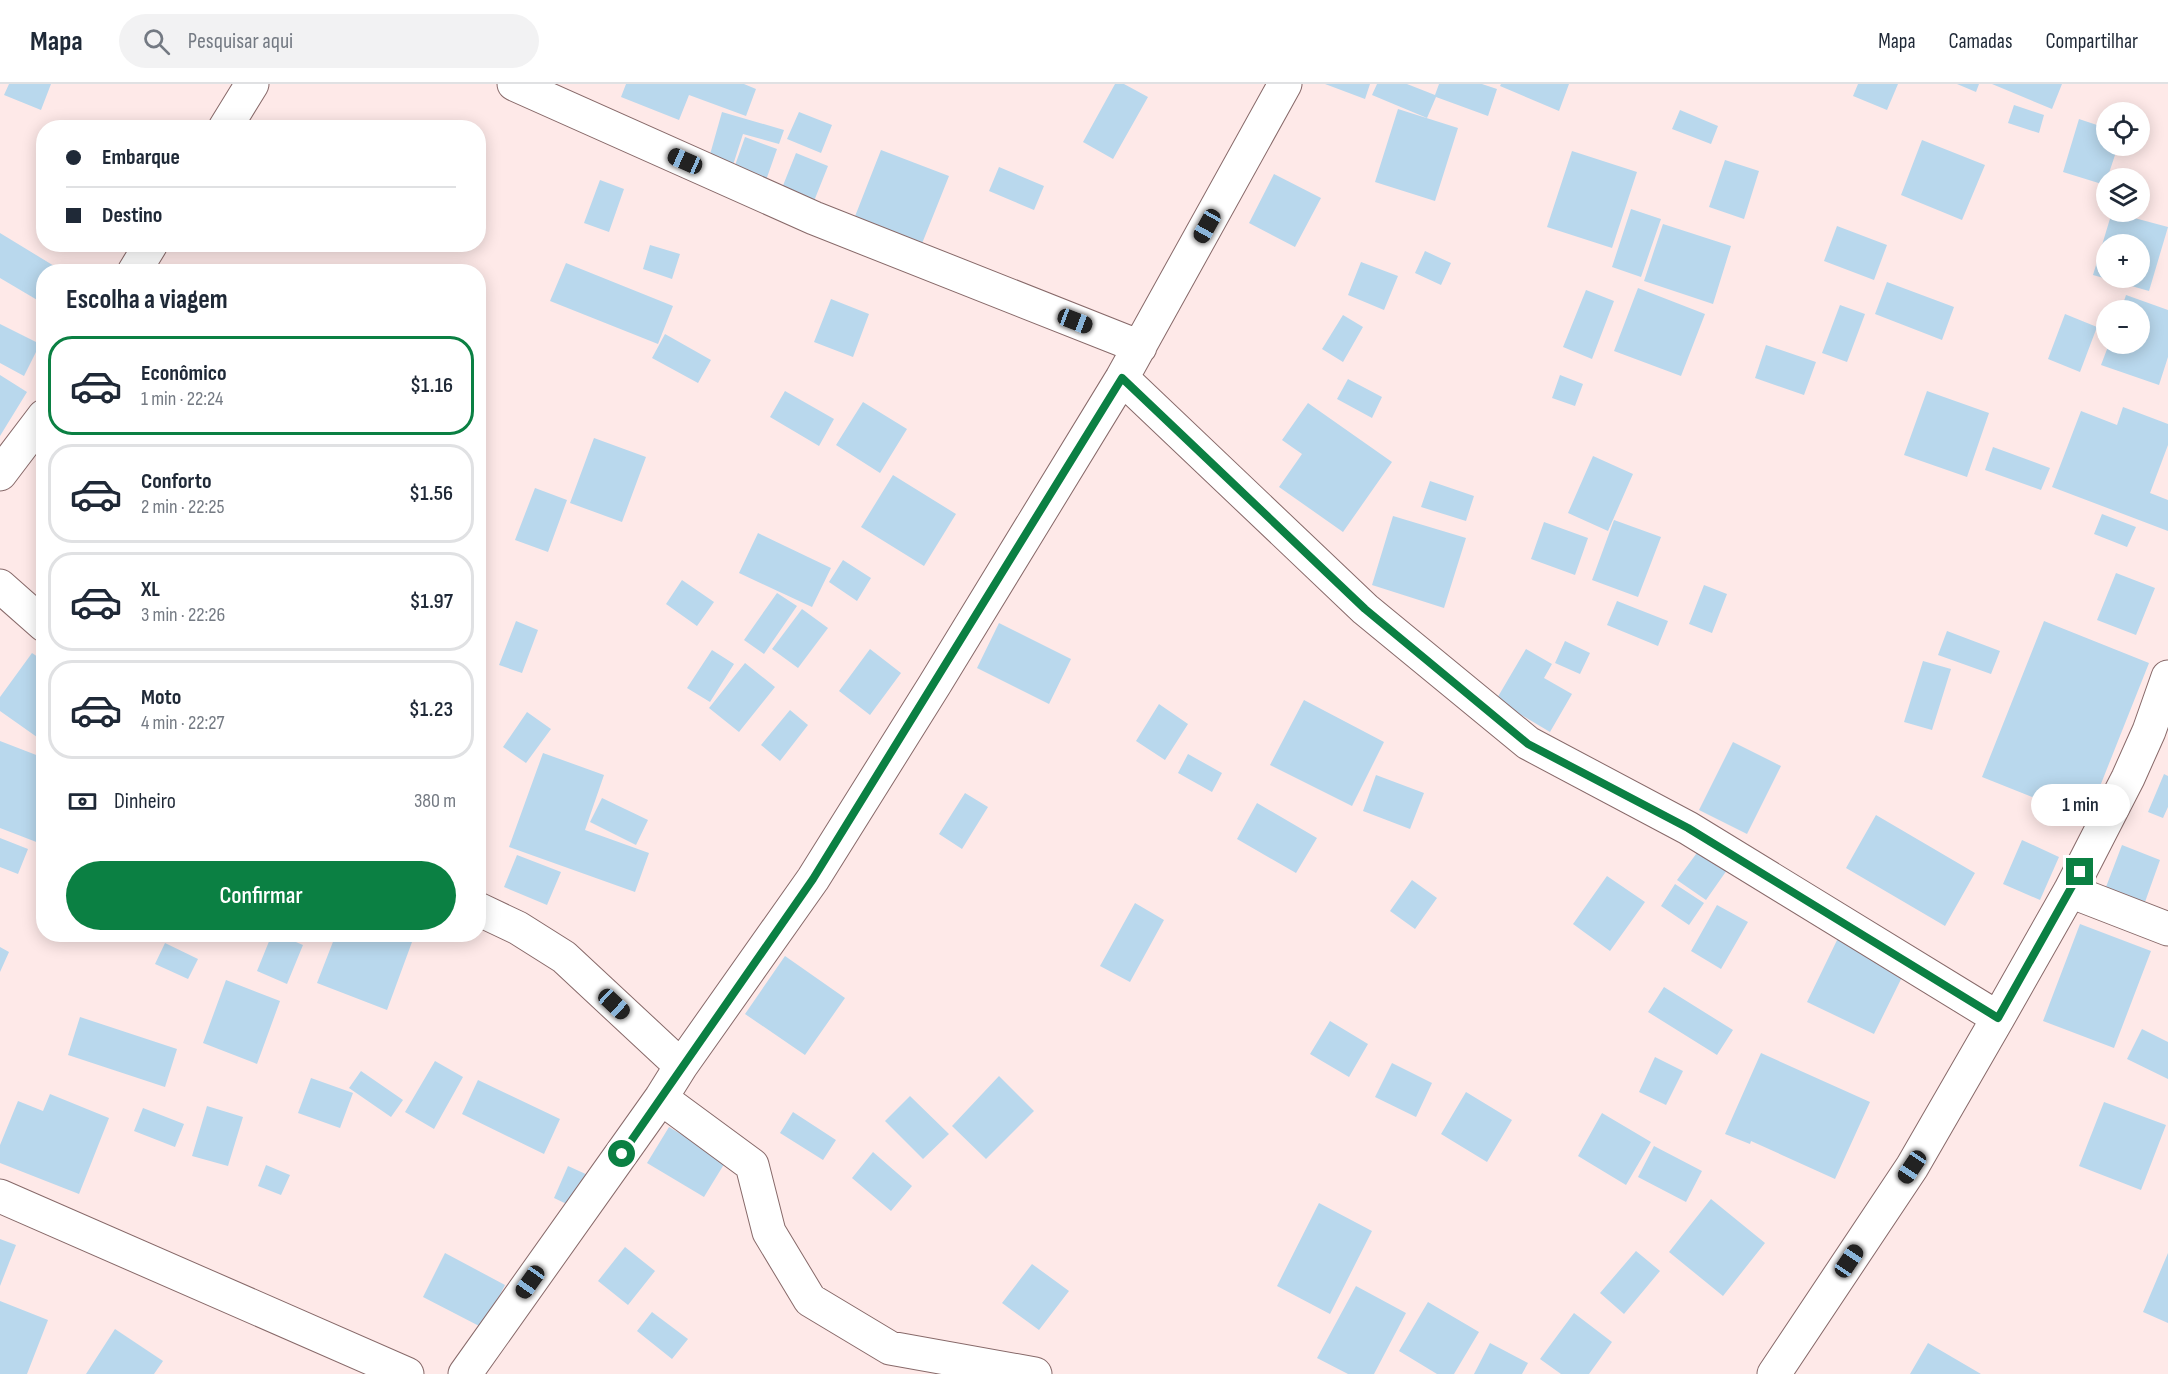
<!DOCTYPE html>
<html lang="pt">
<meta charset="utf-8">
<style>
:root{--surface:#fff;--page:#f2f2f3;--text:#1f2937;--muted:#747a83;--line:#e0e1e3;--accent:#0b8043}
body{margin:0;font-family:"Sofia Sans Condensed",sans-serif;background:var(--page);color:var(--text);height:100vh;display:flex;flex-direction:column;font-size:22px;white-space:nowrap}
*{box-sizing:border-box;margin:0}
p{font-size:20px;color:var(--muted)}
.icon{flex:none;width:33px;height:33px;fill:none;stroke:currentColor;stroke-width:2;stroke-linecap:round;stroke-linejoin:round}
.map{position:relative;flex:1;overflow:hidden}
.sheet{position:absolute;left:36px;top:180px;width:450px;height:678px;display:flex;flex-direction:column;background:var(--surface);border-radius:24px;box-shadow:0 3px 15px #0003}
.sheet>*{flex:none}
.guide{position:absolute;left:36px;top:36px;width:450px;height:132px;border-radius:24px;box-shadow:0 3px 15px #0003;display:grid;align-content:center;height:132px;padding:0 30px;background:var(--surface)}
.tools{position:absolute;left:2096px;top:18px;display:grid;gap:12px}
.tools a{display:grid;place-items:center;width:54px;height:54px;border-radius:50%;background:var(--surface);box-shadow:0 3px 15px #0003;font-size:30px}
.end{position:absolute;width:27px;height:27px;margin:-14px;border:8px solid #0b8043;background:#fff;box-shadow:0 0 0 3px #fff}
.from{border-radius:50%}
.bubble{position:absolute;height:42px;border-radius:21px;background:var(--surface);box-shadow:0 3px 15px #0003;font-size:20px;font-weight:600;line-height:42px;text-align:center}
.car{position:absolute;width:18px;height:36px;margin:-18px -9px;border-radius:8px;box-shadow:0 0 4px 2px #0007;background:linear-gradient(#222 24%,#8ab4d8 0 40%,#222 0 76%,#8ab4d8 0 86%,#222 0)}
.guide b{display:flex;align-items:center;gap:21px;height:57px;font-size:22px}
.guide b+b{border-top:2px solid var(--line)}
.guide i{width:15px;height:15px;background:var(--text)}
ul{padding:0;list-style:none}
li{display:flex;align-items:center;gap:18px;height:99px;margin:0 12px 9px;padding:0 18px;border:3px solid var(--line);border-radius:24px}
li div{flex:1}
li b{display:block;font-size:22px}
li em{font-style:normal;font-weight:600}
li.active{border-color:var(--accent)}
li>.icon{width:54px;height:54px;stroke-width:1.5}
h2{padding:0 30px;font-size:27px;line-height:72px}
.pay{display:flex;align-items:center;gap:15px;height:66px;padding:0 30px;font-size:22px}
.pay p{margin-inline-start:auto}
.primary-button{display:flex;gap:12px;margin-top:auto;padding:12px 30px}
.primary-button a{flex:1;height:69px;border-radius:36px;background:var(--accent);color:#fff;font-size:24px;font-weight:600;line-height:69px;text-align:center}
header{display:flex;align-items:center;gap:36px;box-sizing:border-box;height:84px;padding:0 30px;background:var(--surface);border-bottom:2px solid var(--line)}
header strong{font-size:28px}
nav{display:flex;gap:33px;margin-inline-start:auto;font-size:21px}
.search{width:420px;height:54px;background:var(--page);display:flex;align-items:center;gap:15px;box-sizing:border-box;padding:0 21px;border-radius:33px;color:var(--muted);font-size:22px}
.map>svg:first-child{display:block}
</style>
<header>
<strong>Mapa</strong>
<div class="search"><svg class="icon" aria-label="search" viewBox="0 0 24 24"><circle cx="10" cy="10" r="6"/><path d="M15 15l6 6"/></svg>Pesquisar aqui</div>
<nav><a>Mapa</a><a>Camadas</a><a>Compartilhar</a></nav>
</header>
<div class="map">
<svg width="2168" height="1290" viewBox="0 0 2168 1290">
<rect width="100%" height="100%" fill="#fee9e8"/>
<path fill="#b9d8ed" fill-rule="evenodd" d="M 9,0 L 51,0 L 41,26 L 4,11 Z
M 626,0 L 744,0 L 756,5 L 746,32 L 689,11 L 679,36 L 621,13 Z
M 1115,0 L 1124,0 L 1148,13 L 1113,75 L 1083,58 Z
M 1325,0 L 1370,0 L 1365,15 Z
M 1377,0 L 1407,0 L 1435,11 L 1439,0 L 1482,0 L 1497,5 L 1488,32 L 1436,13 L 1427,34 L 1372,11 Z
M 1501,0 L 1569,0 L 1559,27 L 1500,2 Z
M 1858,0 L 1898,0 L 1887,26 L 1853,12 Z
M 1957,0 L 1979,0 L 1976,8 Z
M 1992,0 L 2062,0 L 2052,25 Z
M 2014,21 L 2044,31 L 2039,49 L 2008,39 Z
M 1398,25 L 1458,44 L 1435,117 L 1375,98 Z
M 1680,26 L 1718,42 L 1711,60 L 1672,45 Z
M 722,28 L 784,46 L 779,60 L 743,50 L 733,81 L 709,74 Z
M 799,28 L 832,41 L 821,69 L 787,55 Z
M 2079,35 L 2106,44 L 2106,62 L 2118,62 L 2105,101 L 2063,88 Z
M 745,53 L 777,65 L 764,102 L 732,90 Z
M 1922,56 L 1985,81 L 1962,136 L 1901,111 Z
M 881,66 L 949,92 L 919,167 L 852,140 Z
M 1572,67 L 1637,88 L 1612,164 L 1547,143 Z
M 796,69 L 828,82 L 808,132 L 776,119 Z
M 1725,76 L 1759,87 L 1744,135 L 1709,123 Z
M 999,83 L 1044,102 L 1034,126 L 989,107 Z
M 1274,90 L 1321,114 L 1295,163 L 1249,139 Z
M 600,96 L 624,105 L 609,148 L 584,139 Z
M 1631,125 L 1661,135 L 1641,193 L 1612,183 Z
M 2112,128 L 2168,143 L 2149,207 L 2093,191 ZM 2106,160 L 2139,160 L 2139,194 L 2106,194 Z
M 1663,140 L 1731,162 L 1713,220 L 1644,197 Z
M 1837,142 L 1887,161 L 1874,196 L 1824,177 Z
M 0,149 L 64,188 L 44,188 L 44,220 L 0,194 Z
M 650,161 L 680,170 L 672,195 L 643,185 Z
M 1425,167 L 1451,179 L 1441,201 L 1415,189 Z
M 1361,178 L 1398,192 L 1384,226 L 1348,211 Z
M 566,179 L 673,222 L 658,260 L 550,217 Z
M 1887,198 L 1954,223 L 1942,256 L 1875,230 Z
M 1638,204 L 1705,230 L 1681,292 L 1614,267 Z
M 1586,206 L 1614,217 L 1592,275 L 1563,263 Z
M 2126,211 L 2168,226 L 2168,273 L 2159,301 L 2101,281 L 2109,260 L 2139,260 L 2139,226 L 2121,226 Z
M 831,215 L 869,230 L 853,273 L 814,258 Z
M 1840,221 L 1865,230 L 1847,278 L 1822,269 Z
M 2065,230 L 2097,243 L 2080,288 L 2048,275 Z
M 1343,231 L 1363,243 L 1343,278 L 1322,265 Z
M 0,240 L 40,260 L 24,292 L 0,279 Z
M 665,250 L 711,276 L 698,299 L 652,274 Z
M 1766,261 L 1816,278 L 1804,311 L 1755,294 Z
M 0,291 L 27,308 L 0,352 Z
M 1560,291 L 1583,300 L 1575,322 L 1552,314 Z
M 1348,295 L 1382,313 L 1372,334 L 1337,315 Z
M 785,307 L 834,335 L 819,362 L 770,333 Z
M 1927,307 L 1989,329 L 1967,393 L 1904,371 Z
M 863,318 L 907,345 L 880,389 L 836,361 Z
M 1308,319 L 1392,378 L 1343,448 L 1279,403 L 1302,370 L 1282,356 Z
M 2123,323 L 2168,340 L 2168,361 L 2150,409 L 2168,416 L 2168,447 L 2052,403 L 2081,327 L 2117,341 Z
M 594,354 L 646,373 L 622,438 L 570,419 Z
M 1993,363 L 2050,384 L 2041,406 L 1985,386 Z
M 1593,372 L 1633,390 L 1608,447 L 1568,429 Z
M 893,391 L 956,430 L 924,482 L 861,443 Z
M 1430,397 L 1474,412 L 1466,437 L 1421,423 Z
M 535,404 L 567,416 L 548,468 L 515,456 Z
M 2102,430 L 2136,443 L 2127,463 L 2094,450 Z
M 1393,432 L 1466,454 L 1444,524 L 1372,501 Z
M 1614,436 L 1661,453 L 1638,513 L 1592,496 Z
M 1544,438 L 1588,454 L 1575,491 L 1531,475 Z
M 758,449 L 831,484 L 812,523 L 739,489 Z
M 843,476 L 871,494 L 857,517 L 829,498 Z
M 2116,489 L 2155,504 L 2136,551 L 2097,536 Z
M 682,496 L 714,518 L 697,542 L 666,520 Z
M 1704,501 L 1727,510 L 1712,549 L 1689,540 Z
M 777,509 L 797,522 L 764,570 L 744,556 Z
M 1617,517 L 1668,537 L 1658,562 L 1607,541 Z
M 802,525 L 828,544 L 798,584 L 772,565 Z
M 516,537 L 538,546 L 522,589 L 499,581 Z
M 2044,537 L 2149,579 L 2087,735 L 1982,693 Z
M 999,539 L 1071,575 L 1049,620 L 977,584 Z
M 1947,547 L 2000,567 L 1991,590 L 1938,571 Z
M 1565,557 L 1590,569 L 1580,590 L 1555,579 Z
M 870,565 L 901,589 L 870,631 L 839,607 Z
M 1526,565 L 1552,580 L 1544,594 L 1572,610 L 1550,648 L 1496,616 Z
M 712,566 L 734,580 L 710,618 L 687,604 Z
M 32,569 L 44,577 L 44,658 L 0,627 L 0,613 Z
M 1923,577 L 1951,585 L 1932,646 L 1904,638 Z
M 745,579 L 775,603 L 739,648 L 709,624 Z
M 1304,616 L 1384,658 L 1352,722 L 1270,681 Z
M 1159,620 L 1188,640 L 1165,676 L 1136,657 Z
M 790,626 L 808,641 L 780,677 L 761,661 Z
M 527,628 L 551,645 L 526,679 L 503,663 Z
M 0,657 L 44,674 L 44,748 L 39,759 L 0,744 Z
M 1733,658 L 1781,682 L 1747,750 L 1699,726 Z
M 543,669 L 604,691 L 585,746 L 649,769 L 635,808 L 509,763 Z
M 1188,670 L 1222,689 L 1212,708 L 1178,689 Z
M 2164,690 L 2168,692 L 2168,723 L 2163,734 L 2148,728 Z
M 1376,691 L 1424,709 L 1410,745 L 1363,727 Z
M 965,709 L 988,723 L 962,765 L 939,750 Z
M 602,714 L 648,736 L 636,761 L 590,738 Z
M 1257,719 L 1317,754 L 1296,789 L 1237,755 Z
M 1876,731 L 1975,789 L 1945,842 L 1846,784 Z
M 0,754 L 28,765 L 18,790 L 0,783 Z
M 2022,756 L 2059,773 L 2040,816 L 2003,800 Z
M 2122,761 L 2160,776 L 2145,818 L 2106,803 Z
M 1699,766 L 1727,786 L 1706,816 L 1677,796 Z
M 517,771 L 561,788 L 547,821 L 504,803 Z
M 1607,792 L 1645,818 L 1610,867 L 1573,840 Z
M 1412,796 L 1437,814 L 1415,845 L 1390,827 Z
M 1675,800 L 1704,819 L 1689,841 L 1661,822 Z
M 1135,819 L 1164,836 L 1130,898 L 1100,882 Z
M 1717,821 L 1748,838 L 1721,885 L 1691,867 Z
M 2080,840 L 2151,867 L 2114,964 L 2043,937 Z
M 272,850 L 277,850 L 303,861 L 287,900 L 257,887 Z
M 336,850 L 391,850 L 412,858 L 387,926 L 317,899 Z
M 1840,850 L 1907,883 L 1874,950 L 1807,918 Z
M 165,859 L 198,875 L 188,895 L 155,880 Z
M 0,863 L 9,868 L 0,888 Z
M 785,872 L 845,914 L 805,971 L 745,930 Z
M 226,896 L 280,917 L 257,980 L 203,959 Z
M 1664,903 L 1733,946 L 1717,971 L 1648,928 Z
M 80,933 L 177,965 L 165,1003 L 68,971 Z
M 1330,937 L 1368,960 L 1349,993 L 1310,970 Z
M 2142,945 L 2168,958 L 2168,995 L 2127,975 Z
M 1761,969 L 1870,1018 L 1835,1095 L 1751,1057 L 1750,1060 L 1725,1050 Z
M 1655,973 L 1683,987 L 1666,1021 L 1639,1008 Z
M 435,977 L 463,993 L 434,1045 L 405,1028 Z
M 1392,979 L 1432,999 L 1416,1033 L 1375,1013 Z
M 361,987 L 403,1016 L 391,1033 L 349,1004 Z
M 999,992 L 1034,1027 L 986,1075 L 952,1042 Z
M 311,994 L 353,1009 L 340,1044 L 298,1029 Z
M 478,996 L 560,1035 L 544,1070 L 462,1030 Z
M 1466,1008 L 1512,1036 L 1487,1078 L 1441,1050 Z
M 50,1010 L 109,1034 L 79,1110 L 0,1079 L 0,1061 L 18,1017 L 43,1027 Z
M 910,1012 L 949,1050 L 923,1075 L 885,1037 Z
M 2104,1018 L 2166,1041 L 2141,1106 L 2079,1082 Z
M 207,1022 L 243,1033 L 228,1082 L 192,1072 Z
M 143,1024 L 184,1040 L 175,1063 L 134,1047 Z
M 793,1028 L 836,1056 L 823,1076 L 780,1049 Z
M 1602,1029 L 1651,1058 L 1626,1101 L 1578,1072 Z
M 669,1043 L 726,1077 L 704,1113 L 647,1079 Z
M 1654,1062 L 1702,1087 L 1686,1118 L 1638,1093 Z
M 873,1068 L 912,1102 L 891,1127 L 852,1094 Z
M 266,1081 L 290,1091 L 281,1111 L 258,1102 Z
M 568,1082 L 590,1092 L 575,1124 L 554,1114 Z
M 1711,1115 L 1765,1159 L 1723,1212 L 1669,1168 Z
M 1319,1119 L 1372,1147 L 1330,1230 L 1277,1202 Z
M 0,1155 L 16,1161 L 0,1202 Z
M 625,1163 L 655,1187 L 628,1221 L 598,1197 Z
M 1636,1167 L 1660,1187 L 1624,1230 L 1600,1209 Z
M 445,1169 L 505,1201 L 483,1244 L 423,1213 Z
M 2168,1169 L 2168,1239 L 2143,1228 Z
M 1032,1180 L 1069,1207 L 1039,1246 L 1002,1219 Z
M 1356,1202 L 1406,1229 L 1374,1290 L 1348,1290 L 1317,1274 Z
M 0,1217 L 48,1236 L 27,1290 L 0,1290 Z
M 1428,1218 L 1479,1248 L 1454,1290 L 1437,1290 L 1399,1267 Z
M 652,1228 L 688,1255 L 672,1275 L 637,1247 Z
M 1574,1229 L 1612,1258 L 1589,1290 L 1561,1290 L 1540,1275 Z
M 115,1245 L 163,1277 L 154,1290 L 86,1290 Z
M 1490,1259 L 1528,1279 L 1522,1290 L 1474,1290 Z
M 1928,1259 L 1981,1290 L 1910,1290 Z"/>
<g fill="none" stroke-linecap="round" stroke-linejoin="round">
<g stroke="#876969" stroke-width="35">
<path id="minor" d="M 514,0 L 814,134 L 1140,263
M 225,44 L 252,0
M 134,188 L 151,160
M 1122,294 L 1365,525 L 1528,659 L 1688,744 L 1998,934
M 0,390 L 44,332
M 0,502 L 44,541
M 2070,807 L 2168,845
M 478,825 L 518,844 L 564,873 L 681,982
M 661,1014 L 752,1081 L 769,1148 L 810,1216 L 890,1264 L 1035,1290
M 0,1112 L 407,1290
M 465,1290 L 661,1014 L 681,982 L 813,795 L 935,600 L 1122,294 L 1285,0
M 1774,1290 L 1912,1083 L 1998,934 L 2070,807 L 2128,694 L 2149,647 L 2168,593"/>
</g>
<use href="#minor" stroke="#fff" stroke-width="33"/>
</g>
<g fill="none" stroke-linecap="round" stroke-linejoin="round">
<path stroke="#0b8043" stroke-width="8" d="M 622,1070 L 813,795 L 1122,294 L 1365,525 L 1528,660 L 1688,744 L 1998,934 L 2080,788"/>
</g>
</svg>
<div class="tools">
<a><svg class="icon" aria-label="locate" viewBox="0 0 24 24"><circle cx="12" cy="12" r="6"/><path d="M12 2v4M12 18v4M2 12h4M18 12h4"/></svg></a>
<a><svg class="icon" aria-label="layers" viewBox="0 0 24 24"><path d="M12 4l9 5-9 5-9-5zM3 14l9 5 9-5"/></svg></a>
<a>+</a>
<a>−</a>
</div>
<i class="end from" style="left:622px;top:1070px"></i>
<i class="end" style="left:2080px;top:788px"></i>
<div class="bubble" style="left:2031px;top:700px;width:99px">1 min</div>
<i class="car" style="left:685px;top:77px;rotate:294deg"></i>
<i class="car" style="left:1207px;top:142px;rotate:209deg"></i>
<i class="car" style="left:1075px;top:237px;rotate:111deg"></i>
<i class="car" style="left:614px;top:920px;rotate:133deg"></i>
<i class="car" style="left:1912px;top:1083px;rotate:214deg"></i>
<i class="car" style="left:1849px;top:1177px;rotate:34deg"></i>
<i class="car" style="left:530px;top:1198px;rotate:215deg"></i>
<div class="guide">
<b><i class="from"></i>Embarque</b>
<b><i></i>Destino</b>
</div>
<section class="sheet">
<h2>Escolha a viagem</h2>
<ul>
<li class="active"><svg class="icon" aria-label="car" viewBox="0 0 24 24"><path d="M5 17H2v-5l4-1 3-4h7l3 4 3 1v5h-3M9 17h6M6 11h13"/><circle cx="7" cy="17" r="2"/><circle cx="17" cy="17" r="2"/></svg><div><b>Econômico</b><p>1 min · 22:24</p></div><em>$1.16</em></li>
<li><svg class="icon" aria-label="car" viewBox="0 0 24 24"><path d="M5 17H2v-5l4-1 3-4h7l3 4 3 1v5h-3M9 17h6M6 11h13"/><circle cx="7" cy="17" r="2"/><circle cx="17" cy="17" r="2"/></svg><div><b>Conforto</b><p>2 min · 22:25</p></div><em>$1.56</em></li>
<li><svg class="icon" aria-label="car" viewBox="0 0 24 24"><path d="M5 17H2v-5l4-1 3-4h7l3 4 3 1v5h-3M9 17h6M6 11h13"/><circle cx="7" cy="17" r="2"/><circle cx="17" cy="17" r="2"/></svg><div><b>XL</b><p>3 min · 22:26</p></div><em>$1.97</em></li>
<li><svg class="icon" aria-label="car" viewBox="0 0 24 24"><path d="M5 17H2v-5l4-1 3-4h7l3 4 3 1v5h-3M9 17h6M6 11h13"/><circle cx="7" cy="17" r="2"/><circle cx="17" cy="17" r="2"/></svg><div><b>Moto</b><p>4 min · 22:27</p></div><em>$1.23</em></li>
</ul>
<div class="pay"><svg class="icon" aria-label="cash" viewBox="0 0 24 24"><path d="M3 7h18v10H3z"/><circle cx="12" cy="12" r="2"/></svg>Dinheiro<p>380 m</p></div>
<div class="primary-button"><a>Confirmar</a></div>
</section>
</div>
